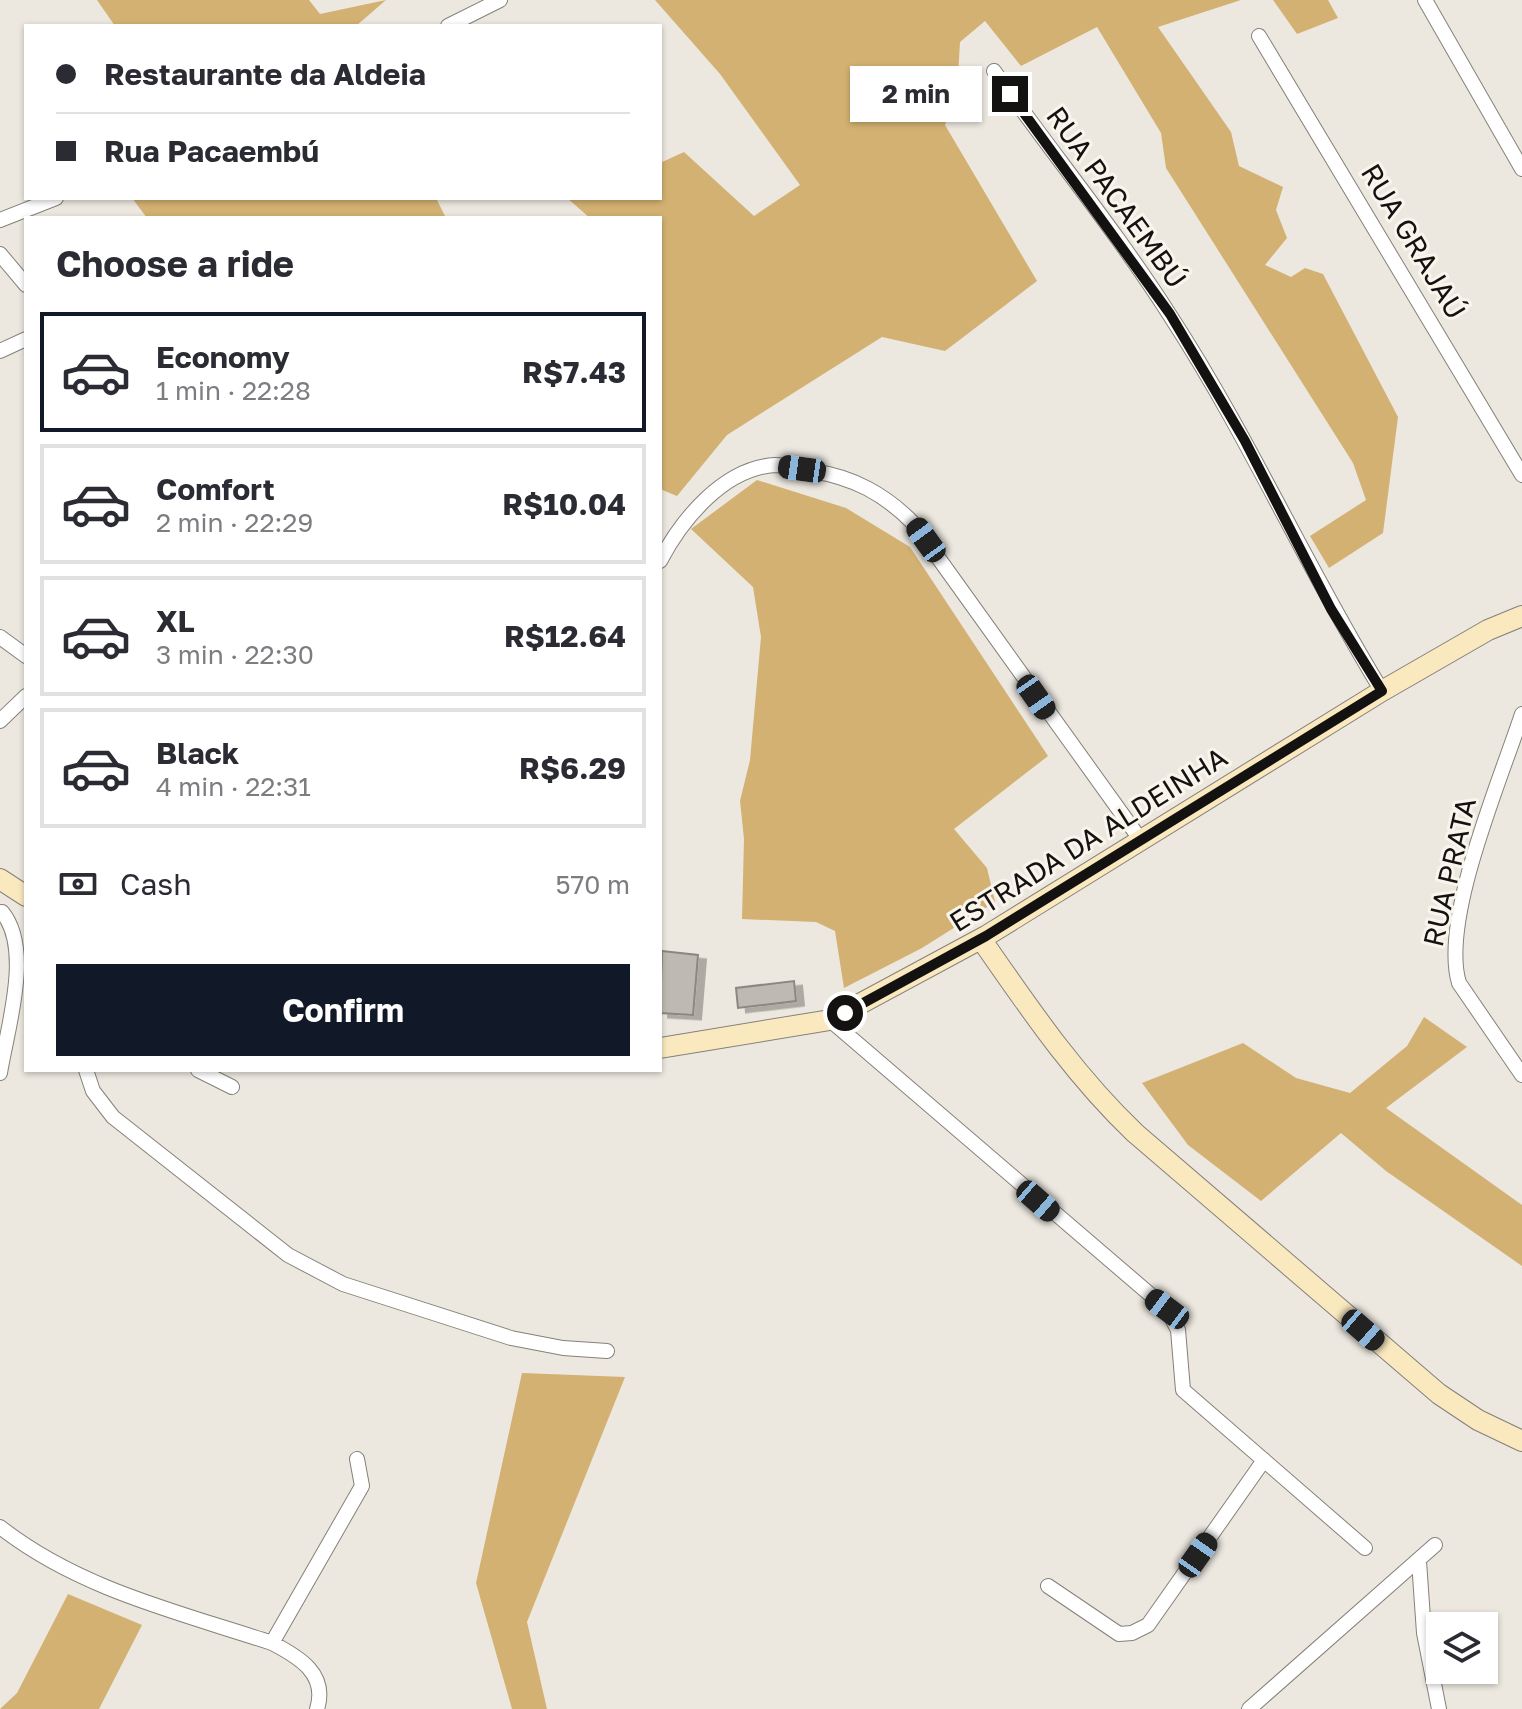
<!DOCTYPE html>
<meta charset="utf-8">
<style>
:root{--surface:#fff;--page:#f7f7f7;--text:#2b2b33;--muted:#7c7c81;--line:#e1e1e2;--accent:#111827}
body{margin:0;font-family:"Golos Text",sans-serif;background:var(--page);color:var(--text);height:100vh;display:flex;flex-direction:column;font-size:30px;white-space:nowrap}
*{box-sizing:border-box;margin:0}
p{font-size:26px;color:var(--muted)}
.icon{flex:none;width:44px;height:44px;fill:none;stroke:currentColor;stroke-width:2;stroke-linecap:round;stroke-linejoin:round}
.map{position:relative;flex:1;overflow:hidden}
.details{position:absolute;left:24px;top:216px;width:638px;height:856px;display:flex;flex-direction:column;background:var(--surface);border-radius:0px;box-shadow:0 2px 6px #0004}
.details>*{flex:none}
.banner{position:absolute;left:24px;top:24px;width:638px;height:176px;border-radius:0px;box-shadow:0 2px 6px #0004;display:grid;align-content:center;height:176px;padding:0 32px;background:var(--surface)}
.controls{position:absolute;left:1426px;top:1612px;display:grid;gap:16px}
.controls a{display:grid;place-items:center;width:72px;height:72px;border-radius:0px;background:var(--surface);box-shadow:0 2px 6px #0004;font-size:40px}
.end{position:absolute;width:36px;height:36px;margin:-18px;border:10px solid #141210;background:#fff;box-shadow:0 0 0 4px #fff}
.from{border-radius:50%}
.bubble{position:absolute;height:56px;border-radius:0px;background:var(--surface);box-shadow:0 2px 6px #0004;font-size:26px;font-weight:700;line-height:56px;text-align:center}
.car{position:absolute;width:24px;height:48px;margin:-24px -12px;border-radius:10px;box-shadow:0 0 6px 2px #0007;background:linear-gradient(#222 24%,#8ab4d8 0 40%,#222 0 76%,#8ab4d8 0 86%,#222 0)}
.banner b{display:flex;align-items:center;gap:28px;height:76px;font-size:30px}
.banner b+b{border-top:2px solid var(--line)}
.banner i{width:20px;height:20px;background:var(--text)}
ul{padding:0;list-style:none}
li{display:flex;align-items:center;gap:24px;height:120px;margin:0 16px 12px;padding:0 16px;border:4px solid var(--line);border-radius:0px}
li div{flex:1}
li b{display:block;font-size:30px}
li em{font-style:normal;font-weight:700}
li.active{border-color:var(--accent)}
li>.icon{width:72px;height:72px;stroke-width:1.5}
h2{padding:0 32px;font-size:36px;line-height:96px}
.pay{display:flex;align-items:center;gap:20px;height:88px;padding:0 32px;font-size:30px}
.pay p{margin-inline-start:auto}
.button{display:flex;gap:16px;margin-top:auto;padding:16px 32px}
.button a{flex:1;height:92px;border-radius:0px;background:var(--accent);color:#fff;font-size:32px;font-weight:700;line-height:92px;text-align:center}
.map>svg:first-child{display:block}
</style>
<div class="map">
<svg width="1522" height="1709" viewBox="0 0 1522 1709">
<defs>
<filter id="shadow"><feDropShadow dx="8" dy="4.5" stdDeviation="0" flood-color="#0004"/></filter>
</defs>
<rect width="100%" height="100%" fill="#ece8e0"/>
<path fill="#d3b172" d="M 97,0 L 309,0 L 320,14 L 386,0 L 356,26 L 115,26 Z
M 655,0 L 1241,0 L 1158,27 L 1231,132 L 1239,166 L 1283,187 L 1276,210 L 1287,238 L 1265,265 L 1291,277 L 1305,268 L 1323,274 L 1398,417 L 1383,533 L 1329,568 L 1310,536 L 1366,500 L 1353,463 L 1166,168 L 1161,133 L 1097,27 L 1021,66 L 985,21 L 960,42 L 957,92 L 945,125 L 1037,281 L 945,351 L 882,337 L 727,435 L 677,496 L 660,489 L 660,218 L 590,218 L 567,198 L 660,198 L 660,163 L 684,152 L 754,216 L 800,185 L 720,74 Z
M 1273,0 L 1328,0 L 1338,18 L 1297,34 Z
M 132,198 L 436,198 L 446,218 L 147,218 Z
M 757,480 L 846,508 L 910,547 L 1048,756 L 954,829 L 987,868 L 995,902 L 922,948 L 844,988 L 835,931 L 816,922 L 742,919 L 744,839 L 740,801 L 750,760 L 761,637 L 753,587 L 691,529 Z
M 1424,1017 L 1467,1047 L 1386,1108 L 1522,1205 L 1522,1266 L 1386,1171 L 1341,1133 L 1261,1201 L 1188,1145 L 1142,1083 L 1243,1043 L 1296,1078 L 1350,1093 L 1407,1046 Z
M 522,1373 L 625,1377 L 527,1622 L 547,1709 L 512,1709 L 476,1583 Z
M 68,1594 L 142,1625 L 99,1709 L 0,1709 L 17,1693 Z"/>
<path fill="#bebab3" stroke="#8c8881" stroke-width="2" filter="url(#shadow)" d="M 662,951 L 698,955 L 693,1015 L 660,1013 Z
M 794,981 L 796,1001 L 738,1008 L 736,988 Z"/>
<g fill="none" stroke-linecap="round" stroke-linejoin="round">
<g stroke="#85817a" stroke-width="16">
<path id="street" d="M 1425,0 L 1522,169
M 448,26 L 500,0
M 1259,36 L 1522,475
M 994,71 C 1052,153 1117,232 1171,317 C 1249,437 1307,569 1382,691
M 0,220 L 56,198
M 0,254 L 26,285
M 0,351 L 26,339
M 660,561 C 682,519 724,468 775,465 C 786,465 800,469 812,471 C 853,477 885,494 914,524 L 1140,839
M 0,637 L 26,656
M 1522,714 C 1501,779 1440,920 1459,983 L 1522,1075
M 0,721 L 26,696
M 830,1020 L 1167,1309 L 1178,1330 L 1183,1390 L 1365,1548
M 86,1070 L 93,1091 L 113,1117 L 288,1255 L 343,1284 L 511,1338 L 563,1348 L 607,1351
M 198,1070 L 232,1087
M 0,1073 C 7,1029 33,949 2,912
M 0,1527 C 79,1589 178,1612 272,1643 C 299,1657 328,1674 317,1709
M 1419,1561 L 1424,1633 L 1439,1709
M 1048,1586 L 1119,1634 L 1132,1633 L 1148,1625 L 1264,1460
M 272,1643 L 362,1486 L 357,1459
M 1249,1709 L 1435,1545"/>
</g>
<g stroke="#85817a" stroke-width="22">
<path id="secondary" d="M 0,879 L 26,896
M 981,939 C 1029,1008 1074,1075 1135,1133 L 1439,1394 L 1478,1420 L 1522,1441
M 660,1048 L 830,1020 L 986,936 L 1382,691 L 1488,630 L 1522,616"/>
</g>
<use href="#street" stroke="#fff" stroke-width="14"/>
<use href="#secondary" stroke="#fae9bf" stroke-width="20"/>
</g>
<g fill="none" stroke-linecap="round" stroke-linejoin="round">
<path stroke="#141210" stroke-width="10" d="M 845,1013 L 986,936 L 1382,691 L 1331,609 L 1245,441 L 1170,314 L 1010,94"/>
</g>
<g text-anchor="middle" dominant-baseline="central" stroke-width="6" stroke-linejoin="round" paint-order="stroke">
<g font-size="28" fill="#141210" stroke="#f9f5ed">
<text transform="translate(1117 197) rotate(54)">RUA PACAEMBÚ</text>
<text transform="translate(1414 241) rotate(59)">RUA GRAJAÚ</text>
<text transform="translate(1088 839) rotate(-32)">ESTRADA DA ALDEINHA</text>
<text transform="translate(1449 872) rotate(-77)">RUA PRATA</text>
</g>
</g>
</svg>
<div class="controls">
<a><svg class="icon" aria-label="layers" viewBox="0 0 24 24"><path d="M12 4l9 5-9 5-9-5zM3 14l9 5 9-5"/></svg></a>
</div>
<i class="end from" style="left:845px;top:1013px"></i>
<i class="end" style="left:1010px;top:94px"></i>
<div class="bubble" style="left:850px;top:66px;width:132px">2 min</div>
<i class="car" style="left:802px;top:469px;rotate:278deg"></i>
<i class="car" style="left:926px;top:540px;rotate:324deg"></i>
<i class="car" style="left:1036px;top:697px;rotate:145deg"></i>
<i class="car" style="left:1038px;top:1201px;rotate:131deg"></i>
<i class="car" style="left:1167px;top:1309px;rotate:307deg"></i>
<i class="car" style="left:1363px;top:1330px;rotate:131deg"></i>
<i class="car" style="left:1198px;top:1555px;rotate:35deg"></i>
<div class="banner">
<b><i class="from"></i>Restaurante da Aldeia</b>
<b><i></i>Rua Pacaembú</b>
</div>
<section class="details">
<h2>Choose a ride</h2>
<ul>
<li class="active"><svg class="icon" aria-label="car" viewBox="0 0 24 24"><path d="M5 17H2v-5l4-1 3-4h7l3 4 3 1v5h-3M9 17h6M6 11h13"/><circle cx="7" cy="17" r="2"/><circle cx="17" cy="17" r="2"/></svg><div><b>Economy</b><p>1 min · 22:28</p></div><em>R$7.43</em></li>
<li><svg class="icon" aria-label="car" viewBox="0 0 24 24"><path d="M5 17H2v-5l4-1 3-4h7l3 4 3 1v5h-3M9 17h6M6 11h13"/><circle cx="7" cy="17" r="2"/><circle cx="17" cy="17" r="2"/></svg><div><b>Comfort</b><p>2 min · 22:29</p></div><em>R$10.04</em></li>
<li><svg class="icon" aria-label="car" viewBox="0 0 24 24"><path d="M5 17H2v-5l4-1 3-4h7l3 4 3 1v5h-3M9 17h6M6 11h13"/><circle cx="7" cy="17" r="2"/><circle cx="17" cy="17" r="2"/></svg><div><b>XL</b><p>3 min · 22:30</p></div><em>R$12.64</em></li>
<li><svg class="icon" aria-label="car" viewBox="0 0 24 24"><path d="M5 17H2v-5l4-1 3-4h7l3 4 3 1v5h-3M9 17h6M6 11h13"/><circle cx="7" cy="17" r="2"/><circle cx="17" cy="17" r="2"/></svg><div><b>Black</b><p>4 min · 22:31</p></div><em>R$6.29</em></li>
</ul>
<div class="pay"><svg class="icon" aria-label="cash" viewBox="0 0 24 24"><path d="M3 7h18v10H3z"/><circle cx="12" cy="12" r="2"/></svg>Cash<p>570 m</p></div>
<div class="button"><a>Confirm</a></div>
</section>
</div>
